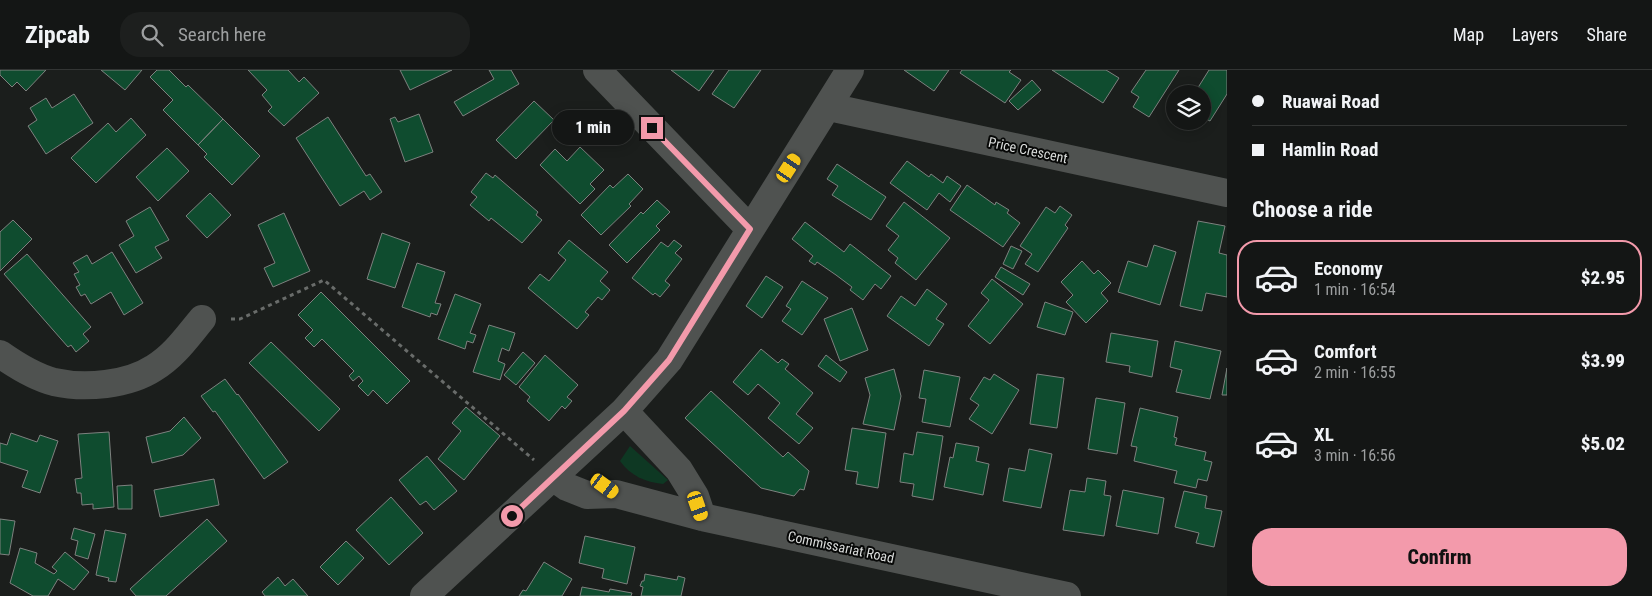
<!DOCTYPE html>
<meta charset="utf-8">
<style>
:root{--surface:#141615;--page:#1d1f1e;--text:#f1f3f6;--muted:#9d9fa0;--line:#333534;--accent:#f39aab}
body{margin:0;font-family:"Roboto Condensed",sans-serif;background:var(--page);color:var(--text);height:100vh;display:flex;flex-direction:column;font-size:19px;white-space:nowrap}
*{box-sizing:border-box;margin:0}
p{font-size:16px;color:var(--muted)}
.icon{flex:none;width:28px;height:28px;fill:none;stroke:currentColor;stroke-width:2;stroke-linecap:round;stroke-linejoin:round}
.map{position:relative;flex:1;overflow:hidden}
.side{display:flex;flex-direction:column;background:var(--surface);width:425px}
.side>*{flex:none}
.hud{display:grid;align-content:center;height:110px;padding:0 25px;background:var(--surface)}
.controls{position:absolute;left:1166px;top:15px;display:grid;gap:10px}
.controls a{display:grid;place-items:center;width:45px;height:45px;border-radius:50%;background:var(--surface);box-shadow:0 2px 12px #0003,0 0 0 1px var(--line);font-size:25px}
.end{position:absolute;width:22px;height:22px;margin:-11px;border:6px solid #f39aab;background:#111;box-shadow:0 0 0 2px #111}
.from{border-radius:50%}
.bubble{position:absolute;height:35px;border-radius:18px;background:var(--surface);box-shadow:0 2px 12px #0003,0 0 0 1px var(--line);font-size:16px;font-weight:800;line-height:35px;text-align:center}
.car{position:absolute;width:15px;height:30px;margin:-15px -8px;border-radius:6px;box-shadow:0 0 4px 1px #0007;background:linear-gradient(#f5c518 24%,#345 0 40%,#f5c518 0 76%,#345 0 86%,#f5c518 0)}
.hud b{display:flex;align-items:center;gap:18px;height:48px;font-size:19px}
.hud b+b{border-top:1px solid var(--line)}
.hud i{width:12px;height:12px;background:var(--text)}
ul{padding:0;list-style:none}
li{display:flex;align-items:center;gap:15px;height:75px;margin:0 10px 8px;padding:0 15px;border:2px solid transparent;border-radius:20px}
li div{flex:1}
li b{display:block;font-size:19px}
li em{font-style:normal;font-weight:800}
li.current{border-color:var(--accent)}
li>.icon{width:45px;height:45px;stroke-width:1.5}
h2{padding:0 25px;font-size:22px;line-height:60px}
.primary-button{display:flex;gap:10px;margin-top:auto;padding:10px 25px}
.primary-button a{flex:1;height:58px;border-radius:20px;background:var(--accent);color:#111;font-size:20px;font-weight:800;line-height:58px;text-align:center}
header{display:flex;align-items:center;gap:30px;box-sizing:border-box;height:70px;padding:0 25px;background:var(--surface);border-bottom:1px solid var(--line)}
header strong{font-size:24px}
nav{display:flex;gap:28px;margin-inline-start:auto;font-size:18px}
.search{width:350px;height:45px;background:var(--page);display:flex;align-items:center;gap:12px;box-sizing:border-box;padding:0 18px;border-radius:20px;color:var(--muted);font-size:19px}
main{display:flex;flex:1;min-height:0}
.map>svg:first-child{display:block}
</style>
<header>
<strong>Zipcab</strong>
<div class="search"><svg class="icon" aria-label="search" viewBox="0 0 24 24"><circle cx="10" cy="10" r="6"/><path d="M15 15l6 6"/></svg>Search here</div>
<nav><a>Map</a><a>Layers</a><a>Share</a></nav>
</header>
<main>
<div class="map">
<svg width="1227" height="526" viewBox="0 0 1227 526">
<rect width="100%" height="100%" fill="#1b1e1c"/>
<path fill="#0e3823" d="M 630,376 L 668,410 L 663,414 C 645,412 631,406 620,391 Z"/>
<path fill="#0f4c2f" stroke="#7e817f" d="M 0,0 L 46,0 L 26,21 L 17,12 L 12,17 L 0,5 Z
M 101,0 L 142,0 L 125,20 Z
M 157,0 L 169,0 L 186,17 L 188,15 L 223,49 L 198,75 L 163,40 L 173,30 L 150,7 Z
M 248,0 L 288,0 L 299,12 L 304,7 L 319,23 L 284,56 L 268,41 L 272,37 L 262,25 L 267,20 Z
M 400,0 L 452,0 L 410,20 Z
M 489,0 L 511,0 L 519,14 L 463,46 L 454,32 L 494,9 Z
M 671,0 L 714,0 L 699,21 Z
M 729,0 L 761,0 L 734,38 L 712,24 Z
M 904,0 L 949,0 L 934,21 Z
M 962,0 L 1011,0 L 1009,2 L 1021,10 L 1005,33 L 960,3 Z
M 1052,0 L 1106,0 L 1119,8 L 1103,33 Z
M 1146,0 L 1179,0 L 1149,47 L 1133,37 L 1139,27 L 1131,22 Z
M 1209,0 L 1227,0 L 1227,24 L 1210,51 L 1202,47 L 1202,24 L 1194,24 Z
M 1032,10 L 1041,20 L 1018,40 L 1009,31 Z
M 74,24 L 93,53 L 46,84 L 28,56 L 37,50 L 30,38 L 46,28 L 52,38 Z
M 534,31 L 554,50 L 516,89 L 496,70 Z
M 419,44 L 433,82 L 405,92 L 390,49 L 395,47 L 398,52 Z
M 328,47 L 366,106 L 370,104 L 382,122 L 370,130 L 364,121 L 340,136 L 296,68 Z
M 131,48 L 146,65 L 96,113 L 71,88 L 108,53 L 116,62 Z
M 223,49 L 260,86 L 232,115 L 204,87 L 207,84 L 198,75 Z
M 580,77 L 604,100 L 590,114 L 595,119 L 580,134 L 540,95 L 555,79 L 567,91 Z
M 167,78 L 189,101 L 158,131 L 136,107 Z
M 907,91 L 929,107 L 931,104 L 943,113 L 947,106 L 961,116 L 950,132 L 939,123 L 927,140 L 890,113 Z
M 837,94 L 886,127 L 871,150 L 832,125 L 838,116 L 827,109 Z
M 486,103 L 493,108 L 495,105 L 538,142 L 536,145 L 542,150 L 522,173 L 491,148 L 489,151 L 470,135 L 477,127 L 471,122 Z
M 628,104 L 643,119 L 629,134 L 631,136 L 601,165 L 581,145 L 610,115 L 613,118 Z
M 967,115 L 995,135 L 996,132 L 1009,140 L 1007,143 L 1020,153 L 1003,177 L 950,140 Z
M 210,123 L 231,145 L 207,168 L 186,146 Z
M 657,130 L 670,142 L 656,156 L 660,160 L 627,193 L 609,175 L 641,142 L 643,144 Z
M 904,132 L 950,168 L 916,210 L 895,193 L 898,188 L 888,180 L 899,166 L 886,156 Z
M 1060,136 L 1072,145 L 1065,155 L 1068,158 L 1038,202 L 1025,194 L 1032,184 L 1020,176 L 1046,137 L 1055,143 Z
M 150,137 L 169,170 L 155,177 L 162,188 L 136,203 L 119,175 L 134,166 L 126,151 Z
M 284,143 L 310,201 L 273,217 L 264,198 L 275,193 L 258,155 Z
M 13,150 L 32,169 L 0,201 L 0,162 Z
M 1198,151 L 1225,156 L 1219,183 L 1227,185 L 1227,227 L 1206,223 L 1202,241 L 1180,236 Z
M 805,152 L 844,182 L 850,174 L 891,206 L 881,219 L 875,214 L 863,230 L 850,220 L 852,217 L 836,205 L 817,192 L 815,195 L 809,191 L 813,186 L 792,169 Z
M 382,163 L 410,173 L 395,218 L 367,209 Z
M 569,170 L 608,202 L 600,211 L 610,220 L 602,230 L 598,227 L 585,242 L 589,245 L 577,259 L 528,218 L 540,204 L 549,211 L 566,190 L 558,183 Z
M 674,170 L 682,176 L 675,183 L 682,189 L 665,211 L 670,215 L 660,227 L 655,223 L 653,225 L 632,208 L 661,172 L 668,177 Z
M 1154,175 L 1176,182 L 1160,235 L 1118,222 L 1128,191 L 1147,197 Z
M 1011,176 L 1022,181 L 1013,199 L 1003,194 Z
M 112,182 L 143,233 L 124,245 L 111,222 L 91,234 L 85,224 L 81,226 L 76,217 L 80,215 L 74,204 L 79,202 L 73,193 L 87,185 L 92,194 Z
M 27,184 L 91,257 L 83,264 L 89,271 L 76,282 L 71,275 L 68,277 L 4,204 Z
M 1082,191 L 1094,204 L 1098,200 L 1111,213 L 1101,223 L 1108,231 L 1086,253 L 1066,232 L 1073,225 L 1061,212 Z
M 417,193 L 445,202 L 435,233 L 441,234 L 437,245 L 431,243 L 430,247 L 402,237 Z
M 1001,197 L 1030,214 L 1023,225 L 995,207 Z
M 766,206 L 783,217 L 762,248 L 746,236 Z
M 992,209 L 1023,234 L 990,274 L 968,256 L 989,230 L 981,223 Z
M 802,211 L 828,228 L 802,265 L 782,251 L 791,239 L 786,236 Z
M 927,219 L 947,234 L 936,249 L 944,254 L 929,276 L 887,246 L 901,226 L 915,236 Z
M 321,222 L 410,311 L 387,334 L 373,320 L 368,326 L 358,316 L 363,311 L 359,306 L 353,311 L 349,306 L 354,301 L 322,269 L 314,277 L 305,268 L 313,260 L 298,245 Z
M 455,224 L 481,234 L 470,263 L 476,265 L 473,273 L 467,271 L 465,279 L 438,269 Z
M 1045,232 L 1073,242 L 1065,265 L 1037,257 Z
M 852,238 L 868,280 L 840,291 L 824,249 Z
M 489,255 L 515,263 L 509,281 L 502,278 L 498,291 L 505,294 L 500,310 L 473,302 Z
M 1111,263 L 1158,271 L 1152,307 L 1129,302 L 1130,296 L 1106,292 Z
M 1175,271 L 1221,281 L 1210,329 L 1176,322 L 1182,300 L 1170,297 Z
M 271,272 L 340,339 L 319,361 L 249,293 Z
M 761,279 L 778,293 L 782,289 L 789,294 L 785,299 L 813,323 L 796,344 L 813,358 L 799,374 L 768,348 L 780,333 L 758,314 L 748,325 L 733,312 Z
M 523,282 L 535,293 L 516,315 L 504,305 Z
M 545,285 L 578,315 L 567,327 L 572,331 L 565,339 L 562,336 L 549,351 L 527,331 L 530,327 L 519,317 Z
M 826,285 L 847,302 L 840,312 L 818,296 Z
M 1227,298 L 1227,325 L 1222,325 Z
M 894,299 L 901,326 L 894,360 L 863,354 L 870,325 L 865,308 Z
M 924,300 L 960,307 L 950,357 L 922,352 L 926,329 L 919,328 Z
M 994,304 L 1019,320 L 992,364 L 969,349 L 979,335 L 970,329 L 984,307 L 990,310 Z
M 1037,304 L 1064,308 L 1057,358 L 1030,354 Z
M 225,309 L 237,325 L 238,324 L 288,392 L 264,409 L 215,341 L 213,342 L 201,326 Z
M 711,321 L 783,387 L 788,382 L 809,401 L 804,420 L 800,419 L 794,426 L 761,418 L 685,348 Z
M 1096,328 L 1125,333 L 1117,384 L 1088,379 Z
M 466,337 L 500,366 L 464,410 L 438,389 L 461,361 L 452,353 Z
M 1140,338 L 1178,347 L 1174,367 L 1177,368 L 1175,375 L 1206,382 L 1204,390 L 1212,392 L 1207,411 L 1198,409 L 1196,418 L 1174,413 L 1177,401 L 1134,391 L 1137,377 L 1131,376 Z
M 184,347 L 201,368 L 183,385 L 152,393 L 146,367 L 170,361 Z
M 852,358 L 886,363 L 878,418 L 856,414 L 858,402 L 845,400 Z
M 109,362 L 114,437 L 93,439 L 93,434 L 82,435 L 81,423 L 77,423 L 75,409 L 82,408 L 78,364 Z
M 917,362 L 943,366 L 933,430 L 912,426 L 914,414 L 900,412 L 904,383 L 913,385 Z
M 11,363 L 37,372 L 40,365 L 58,371 L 40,423 L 22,417 L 28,401 L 0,392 L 0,373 L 7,375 Z
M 956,373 L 979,377 L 976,391 L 989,394 L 983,425 L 944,417 L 950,387 L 953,388 Z
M 1029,379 L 1052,384 L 1041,438 L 1003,431 L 1009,398 L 1025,401 Z
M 427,386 L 457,421 L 434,440 L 426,431 L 420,435 L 399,410 Z
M 1087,408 L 1106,411 L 1104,425 L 1111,426 L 1104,466 L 1063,460 L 1070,420 L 1085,422 Z
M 214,409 L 219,435 L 160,447 L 154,420 Z
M 132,415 L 132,439 L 118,439 L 117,416 Z
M 1123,420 L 1164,428 L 1158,464 L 1116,456 Z
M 1184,421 L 1207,426 L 1205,438 L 1222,441 L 1214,477 L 1196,473 L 1199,463 L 1175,457 Z
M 391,427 L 423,463 L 389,495 L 356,460 Z
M 0,449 L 15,451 L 9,485 L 0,484 Z
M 207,449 L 227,471 L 166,526 L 136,526 L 130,519 Z
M 74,458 L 95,464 L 88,489 L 75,485 L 78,471 L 71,469 Z
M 105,460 L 126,464 L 116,512 L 108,511 L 109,508 L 96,505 Z
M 585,466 L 635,477 L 627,514 L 602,508 L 604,499 L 579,493 Z
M 346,471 L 364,488 L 338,515 L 320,497 Z
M 20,478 L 37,483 L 35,493 L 54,504 L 57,501 L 52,497 L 65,482 L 89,502 L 74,520 L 58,509 L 48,526 L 33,526 L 10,513 Z
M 544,492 L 572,509 L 562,526 L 519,526 L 523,520 L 526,521 Z
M 645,504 L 677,510 L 678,506 L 685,508 L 681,526 L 641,526 L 643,517 L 640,516 L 642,511 L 644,511 Z
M 278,507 L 285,516 L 293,509 L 308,526 L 265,526 L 262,522 Z
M 582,517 L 609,522 L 610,519 L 632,523 L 631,526 L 580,526 Z"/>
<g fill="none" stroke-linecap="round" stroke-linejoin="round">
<path stroke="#696c6a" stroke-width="3" stroke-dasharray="4 4" stroke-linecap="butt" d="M 231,249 L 240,249 L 324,210 L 534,390"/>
<path stroke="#4f5250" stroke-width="28" d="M 597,0 L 750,159
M 829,37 L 1227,123
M 0,284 C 17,296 35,307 54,312 C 85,319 128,315 154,298 C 174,286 187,267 202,249
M 624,341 L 679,400 L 695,426 L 702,447
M 553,407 L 567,417 L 587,425 L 616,424 L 702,447 L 1067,526
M 424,526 L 624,341 L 669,290 L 850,0"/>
</g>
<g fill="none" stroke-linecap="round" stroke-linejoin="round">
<path stroke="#f39aab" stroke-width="6" d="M 512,446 L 624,341 L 669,290 L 750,159 L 652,58"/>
</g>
<g text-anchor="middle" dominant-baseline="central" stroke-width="4" stroke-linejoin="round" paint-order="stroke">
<g font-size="14" fill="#d9dbda" stroke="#070807">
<text transform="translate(1028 80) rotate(12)">Price Crescent</text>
<text transform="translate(841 477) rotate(12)">Commissariat Road</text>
</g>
</g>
</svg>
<div class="controls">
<a><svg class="icon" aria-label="layers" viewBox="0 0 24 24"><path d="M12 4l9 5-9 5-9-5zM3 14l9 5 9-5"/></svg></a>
</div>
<i class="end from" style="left:512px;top:446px"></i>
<i class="end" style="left:652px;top:58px"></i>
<div class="bubble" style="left:552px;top:40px;width:82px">1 min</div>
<i class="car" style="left:789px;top:98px;rotate:33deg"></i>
<i class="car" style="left:605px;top:416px;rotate:126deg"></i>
<i class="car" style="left:698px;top:436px;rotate:161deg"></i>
</div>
<section class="side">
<div class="hud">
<b><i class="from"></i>Ruawai Road</b>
<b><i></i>Hamlin Road</b>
</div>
<h2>Choose a ride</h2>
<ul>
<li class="current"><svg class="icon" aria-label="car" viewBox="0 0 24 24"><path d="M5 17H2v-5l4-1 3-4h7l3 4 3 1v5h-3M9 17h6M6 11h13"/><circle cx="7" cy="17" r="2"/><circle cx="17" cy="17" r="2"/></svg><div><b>Economy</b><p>1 min · 16:54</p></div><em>$2.95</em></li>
<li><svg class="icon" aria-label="car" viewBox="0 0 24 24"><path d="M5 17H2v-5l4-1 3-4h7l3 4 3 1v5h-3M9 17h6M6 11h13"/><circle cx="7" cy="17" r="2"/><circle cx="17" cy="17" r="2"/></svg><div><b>Comfort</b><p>2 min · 16:55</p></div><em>$3.99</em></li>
<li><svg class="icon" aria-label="car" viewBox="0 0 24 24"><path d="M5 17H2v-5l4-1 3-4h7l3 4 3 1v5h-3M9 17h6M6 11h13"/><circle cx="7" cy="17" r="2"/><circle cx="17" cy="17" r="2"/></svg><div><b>XL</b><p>3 min · 16:56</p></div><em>$5.02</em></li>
</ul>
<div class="primary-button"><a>Confirm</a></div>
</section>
</main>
